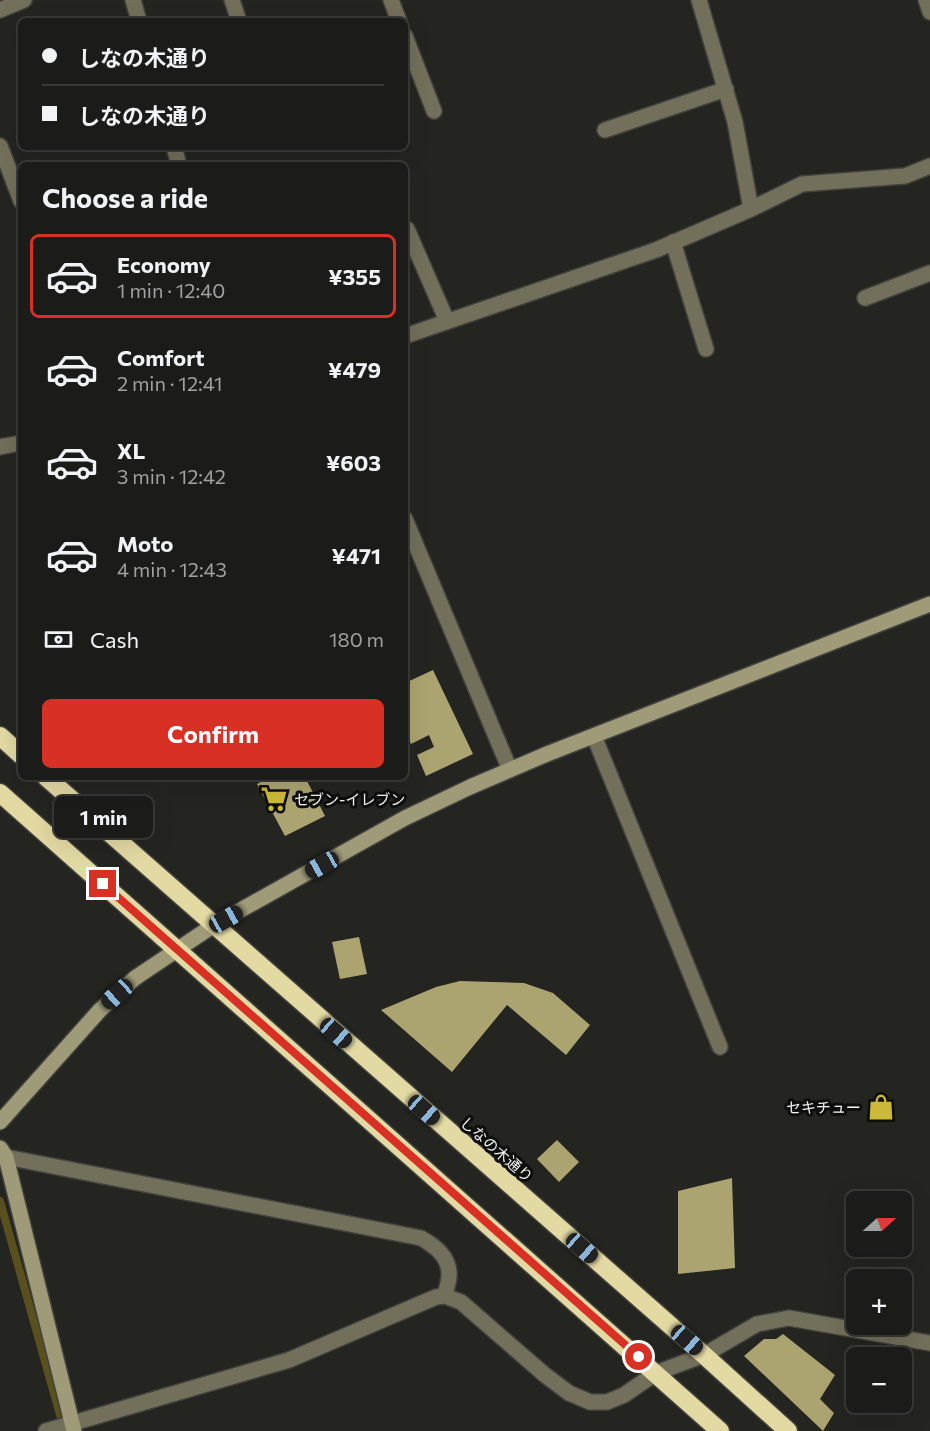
<!DOCTYPE html>
<meta charset="utf-8">
<style>
:root{--surface:#1b1b19;--page:#242422;--text:#f1f3f6;--muted:#a0a1a2;--line:#393938;--accent:#d93025}
body{margin:0;font-family:Commissioner,"Noto Sans JP",sans-serif;background:var(--page);color:var(--text);height:100vh;display:flex;flex-direction:column;font-size:22px;white-space:nowrap}
*{box-sizing:border-box;margin:0}
p{font-size:20px;color:var(--muted)}
.icon{flex:none;width:33px;height:33px;fill:none;stroke:currentColor;stroke-width:2;stroke-linecap:round;stroke-linejoin:round}
.map{position:relative;flex:1;overflow:hidden}
.details{position:absolute;left:18px;top:162px;width:390px;height:618px;display:flex;flex-direction:column;background:var(--surface);border-radius:9px;box-shadow:0 6px 24px #0002,0 0 0 2px var(--line)}
.details>*{flex:none}
.hud{position:absolute;left:18px;top:18px;width:390px;height:132px;border-radius:9px;box-shadow:0 6px 24px #0002,0 0 0 2px var(--line);display:grid;align-content:center;height:132px;padding:0 24px;background:var(--surface)}
.needle{width:39px;rotate:69deg}
.controls{position:absolute;left:846px;top:1191px;display:grid;gap:12px}
.controls a{display:grid;place-items:center;width:66px;height:66px;border-radius:9px;background:var(--surface);box-shadow:0 6px 24px #0002,0 0 0 2px var(--line);font-size:30px}
.end{position:absolute;width:27px;height:27px;margin:-14px;border:8px solid #d93025;background:#fff;box-shadow:0 0 0 3px #fff}
.from{border-radius:50%}
.bubble{position:absolute;height:42px;border-radius:9px;background:var(--surface);box-shadow:0 6px 24px #0002,0 0 0 2px var(--line);font-size:20px;font-weight:700;line-height:42px;text-align:center}
.car{position:absolute;width:18px;height:36px;margin:-18px -9px;border-radius:8px;box-shadow:0 0 4px 2px #0007;background:linear-gradient(#222 24%,#8ab4d8 0 40%,#222 0 76%,#8ab4d8 0 86%,#222 0)}
.hud b{display:flex;align-items:center;gap:21px;height:57px;font-size:22px}
.hud b+b{border-top:2px solid var(--line)}
.hud i{width:15px;height:15px;background:var(--text)}
ul{padding:0;list-style:none}
li{display:flex;align-items:center;gap:18px;height:84px;margin:0 12px 9px;padding:0 12px;border:3px solid transparent;border-radius:9px}
li div{flex:1}
li b{display:block;font-size:22px}
li em{font-style:normal;font-weight:700}
li.on{border-color:var(--accent)}
li>.icon{width:54px;height:54px;stroke-width:1.5}
h2{padding:0 24px;font-size:27px;line-height:72px}
.pay{display:flex;align-items:center;gap:15px;height:66px;padding:0 24px;font-size:22px}
.pay p{margin-inline-start:auto}
.action{display:flex;gap:12px;margin-top:auto;padding:12px 24px}
.action a{flex:1;height:69px;border-radius:9px;background:var(--accent);color:#fff;font-size:24px;font-weight:700;line-height:69px;text-align:center}
.map>svg:first-child{display:block}
</style>
<div class="map">
<svg width="930" height="1431" viewBox="0 0 930 1431">
<rect width="100%" height="100%" fill="#242421"/>
<g fill="none" stroke-linecap="round" stroke-linejoin="round">
<path stroke="#59501d" stroke-width="8" d="M 0,1201 L 60,1415"/>
</g>
<path fill="#aca470" d="M 433,670 L 473,754 L 426,776 L 417,755 L 434,747 L 429,735 L 411,744 L 405,730 L 405,683 Z
M 270,777 L 305,777 L 325,816 L 285,836 L 257,784 Z
M 359,937 L 367,974 L 340,979 L 332,942 Z
M 460,981 L 524,983 L 553,993 L 590,1025 L 566,1055 L 507,1005 L 452,1072 L 381,1010 L 436,987 Z
M 557,1140 L 579,1162 L 559,1182 L 537,1159 Z
M 732,1178 L 735,1268 L 678,1274 L 678,1191 Z
M 783,1334 L 835,1375 L 820,1399 L 834,1413 L 823,1431 L 744,1356 L 764,1339 L 776,1339 Z"/>
<g fill="none" stroke-linecap="round" stroke-linejoin="round">
<g stroke="#41413e" stroke-width="18">
<path id="lane" d="M 232,0 L 239,21
M 391,0 L 399,21
M 405,36 L 434,111
M 605,130 L 726,89
M 0,146 L 21,201
M 407,229 L 447,321
M 673,242 L 706,349
M 865,298 L 930,273
M 405,519 L 510,770
M 594,736 L 720,1047"/>
</g>
<g stroke="#41413e" stroke-width="18">
<path id="street" d="M 133,0 L 139,21
M 926,0 L 930,12
M 0,10 L 24,0
M 174,147 L 179,165
M 751,209 L 802,184 L 905,176 L 930,166
M 405,336 L 656,250 L 751,209 L 735,122 L 699,0
M 0,447 L 21,443
M 6,1157 L 421,1238 C 435,1246 450,1257 449,1276 C 449,1282 446,1289 445,1296
M 46,1431 L 289,1360 L 436,1297 L 445,1296 L 461,1302 L 545,1375 L 569,1393 L 590,1402 L 607,1402 L 624,1395 L 656,1373 L 704,1355 L 757,1324 L 789,1318 L 930,1343"/>
</g>
<g stroke="#41413e" stroke-width="18">
<path id="secondary" d="M 0,1122 L 100,1010 L 135,978 L 214,925 L 405,818 L 470,787 L 547,754 L 930,604
M 0,1148 L 6,1157 L 74,1431"/>
</g>
<g stroke="#41413e" stroke-width="21">
<path id="highway" d="M 0,736 L 21,755
M 46,777 L 704,1355 L 788,1431
M 0,793 L 720,1431"/>
</g>
<use href="#lane" stroke="#726f5a" stroke-width="15"/>
<use href="#street" stroke="#726f5a" stroke-width="15"/>
<use href="#secondary" stroke="#9f9a78" stroke-width="15"/>
<use href="#highway" stroke="#e2d9a3" stroke-width="18"/>
</g>
<g fill="none" stroke-linecap="round" stroke-linejoin="round">
<path stroke="#d93025" stroke-width="8" d="M 103,884 L 639,1357"/>
</g>
<defs>
<g id="supermarket-bare" transform="scale(2.07)"><path d="M-6-5.5h2.5l.6 2H6L4.5 2H-2.5L-4.4-4H-6ZM-1.5 3.2a1.3 1.3 0 1 0 .1 0ZM3 3.2a1.3 1.3 0 1 0 .1 0Z" fill="#cdb938" stroke="#0d0d0c" stroke-width="2.5" paint-order="stroke"/></g>
<g id="shop-bare" transform="scale(2.07)"><path d="M-5-2.5h2.3a2.7 3.5 0 0 1 5.4 0H5L5.5 6h-11ZM-1.5-2.5h3a1.5 2.3 0 0 0-3 0Z" fill="#cdb938" stroke="#0d0d0c" stroke-width="2.5" paint-order="stroke"/></g>
</defs>
<g fill-rule="evenodd">
<use href="#supermarket-bare" x="274" y="799"/>
<use href="#shop-bare" x="881" y="1107"/>
</g>
<g text-anchor="middle" dominant-baseline="central" stroke-width="6" stroke-linejoin="round" paint-order="stroke">
<g font-size="15" fill="#f2f2ef" stroke="#0d0d0c" text-anchor="start">
<text x="294" y="799">セブン-イレブン</text>
<text x="861" y="1107" text-anchor="end">セキチュー</text>
</g>
<g font-size="15" fill="#f2f2ef" stroke="#0d0d0c">
<text transform="translate(497 1149) rotate(41)">しなの木通り</text>
</g>
</g>
</svg>
<div class="controls">
<a><svg class="needle" viewBox="-14 -14 28 28"><path d="M0-13l5 13h-10z" fill="#e53935"/><path d="M0 13l5-13h-10z" fill="#a0a1a2"/></svg></a>
<a>+</a>
<a>−</a>
</div>
<i class="end from" style="left:639px;top:1357px"></i>
<i class="end" style="left:103px;top:884px"></i>
<div class="bubble" style="left:54px;top:796px;width:99px">1 min</div>
<i class="car" style="left:322px;top:865px;rotate:241deg"></i>
<i class="car" style="left:226px;top:919px;rotate:61deg"></i>
<i class="car" style="left:117px;top:994px;rotate:228deg"></i>
<i class="car" style="left:336px;top:1033px;rotate:131deg"></i>
<i class="car" style="left:424px;top:1110px;rotate:131deg"></i>
<i class="car" style="left:582px;top:1248px;rotate:131deg"></i>
<i class="car" style="left:687px;top:1340px;rotate:131deg"></i>
<div class="hud">
<b><i class="from"></i>しなの木通り</b>
<b><i></i>しなの木通り</b>
</div>
<section class="details">
<h2>Choose a ride</h2>
<ul>
<li class="on"><svg class="icon" aria-label="car" viewBox="0 0 24 24"><path d="M5 17H2v-5l4-1 3-4h7l3 4 3 1v5h-3M9 17h6M6 11h13"/><circle cx="7" cy="17" r="2"/><circle cx="17" cy="17" r="2"/></svg><div><b>Economy</b><p>1 min · 12:40</p></div><em>¥355</em></li>
<li><svg class="icon" aria-label="car" viewBox="0 0 24 24"><path d="M5 17H2v-5l4-1 3-4h7l3 4 3 1v5h-3M9 17h6M6 11h13"/><circle cx="7" cy="17" r="2"/><circle cx="17" cy="17" r="2"/></svg><div><b>Comfort</b><p>2 min · 12:41</p></div><em>¥479</em></li>
<li><svg class="icon" aria-label="car" viewBox="0 0 24 24"><path d="M5 17H2v-5l4-1 3-4h7l3 4 3 1v5h-3M9 17h6M6 11h13"/><circle cx="7" cy="17" r="2"/><circle cx="17" cy="17" r="2"/></svg><div><b>XL</b><p>3 min · 12:42</p></div><em>¥603</em></li>
<li><svg class="icon" aria-label="car" viewBox="0 0 24 24"><path d="M5 17H2v-5l4-1 3-4h7l3 4 3 1v5h-3M9 17h6M6 11h13"/><circle cx="7" cy="17" r="2"/><circle cx="17" cy="17" r="2"/></svg><div><b>Moto</b><p>4 min · 12:43</p></div><em>¥471</em></li>
</ul>
<div class="pay"><svg class="icon" aria-label="cash" viewBox="0 0 24 24"><path d="M3 7h18v10H3z"/><circle cx="12" cy="12" r="2"/></svg>Cash<p>180 m</p></div>
<div class="action"><a>Confirm</a></div>
</section>
</div>
